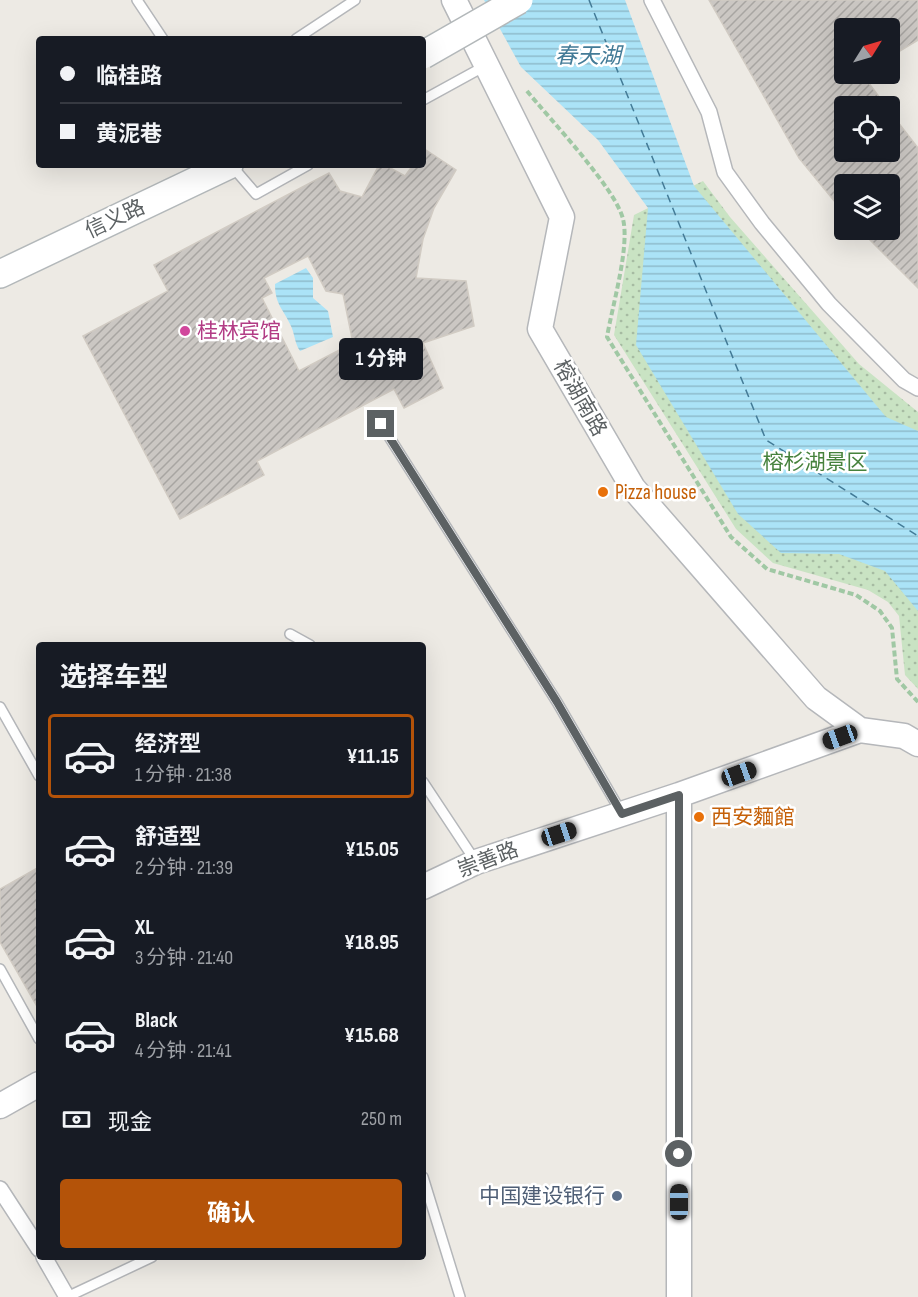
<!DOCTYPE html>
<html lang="zh">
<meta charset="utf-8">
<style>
:root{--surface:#171b24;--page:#20242c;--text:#f1f3f6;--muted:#9ea1a6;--line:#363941;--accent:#b45309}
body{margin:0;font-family:"Sofia Sans Condensed","Noto Sans SC",sans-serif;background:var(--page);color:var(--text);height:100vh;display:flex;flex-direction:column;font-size:22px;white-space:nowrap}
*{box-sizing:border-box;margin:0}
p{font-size:20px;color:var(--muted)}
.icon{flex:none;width:33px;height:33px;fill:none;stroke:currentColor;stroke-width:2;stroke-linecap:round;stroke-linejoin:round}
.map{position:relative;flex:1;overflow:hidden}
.drawer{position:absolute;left:36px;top:642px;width:390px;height:618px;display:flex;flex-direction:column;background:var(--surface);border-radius:6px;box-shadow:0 6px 24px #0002}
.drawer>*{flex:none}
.banner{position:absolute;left:36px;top:36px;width:390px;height:132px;border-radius:6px;box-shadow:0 6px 24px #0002;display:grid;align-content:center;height:132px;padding:0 24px;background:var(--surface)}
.needle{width:39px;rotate:53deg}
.tools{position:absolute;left:834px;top:18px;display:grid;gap:12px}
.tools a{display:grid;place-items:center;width:66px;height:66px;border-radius:6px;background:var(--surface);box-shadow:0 6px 24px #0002;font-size:30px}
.end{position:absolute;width:27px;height:27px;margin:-14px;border:8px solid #5c6163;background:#fff;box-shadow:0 0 0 3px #fff}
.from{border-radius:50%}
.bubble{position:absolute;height:42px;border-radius:6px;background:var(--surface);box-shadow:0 6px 24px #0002;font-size:20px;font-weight:700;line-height:42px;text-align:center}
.car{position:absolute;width:18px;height:36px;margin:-18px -9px;border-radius:8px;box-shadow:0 0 4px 2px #0007;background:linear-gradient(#222 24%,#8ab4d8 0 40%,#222 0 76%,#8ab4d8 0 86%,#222 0)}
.banner b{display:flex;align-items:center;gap:21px;height:57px;font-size:22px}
.banner b+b{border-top:2px solid var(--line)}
.banner i{width:15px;height:15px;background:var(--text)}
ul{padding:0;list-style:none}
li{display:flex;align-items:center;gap:18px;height:84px;margin:0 12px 9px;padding:0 12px;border:3px solid transparent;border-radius:6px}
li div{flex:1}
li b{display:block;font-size:22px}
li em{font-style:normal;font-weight:700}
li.active{border-color:var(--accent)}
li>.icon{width:54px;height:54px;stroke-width:1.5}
h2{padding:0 24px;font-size:27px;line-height:72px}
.pay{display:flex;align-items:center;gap:15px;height:66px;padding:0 24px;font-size:22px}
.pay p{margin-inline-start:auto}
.action{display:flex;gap:12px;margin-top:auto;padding:12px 24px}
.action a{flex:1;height:69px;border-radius:6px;background:var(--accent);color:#fff;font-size:24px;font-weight:700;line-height:69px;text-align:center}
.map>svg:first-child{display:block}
</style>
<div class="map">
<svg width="918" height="1297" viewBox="0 0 918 1297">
<defs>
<pattern id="park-dots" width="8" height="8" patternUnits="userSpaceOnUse" patternTransform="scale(1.5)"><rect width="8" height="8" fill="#c9e3c3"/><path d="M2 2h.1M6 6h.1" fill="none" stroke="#a6bba2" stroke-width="1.8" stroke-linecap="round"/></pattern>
<pattern id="water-rules" width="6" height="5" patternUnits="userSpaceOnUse" patternTransform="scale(1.5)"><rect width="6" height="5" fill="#abe3f7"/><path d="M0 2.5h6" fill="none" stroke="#8ebbcc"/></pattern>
<pattern id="building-hatch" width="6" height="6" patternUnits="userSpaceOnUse" patternTransform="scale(1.5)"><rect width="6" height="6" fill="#cbc7c3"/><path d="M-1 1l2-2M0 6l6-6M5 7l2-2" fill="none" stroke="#a8a5a2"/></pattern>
</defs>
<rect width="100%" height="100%" fill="#edeae4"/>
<path fill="url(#park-dots)" d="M 703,181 L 730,217 L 859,364 L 918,412 L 918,689 L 905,675 L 899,616 L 888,602 L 868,590 L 773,563 L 736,529 L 614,335 L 634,215 Z"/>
<path fill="url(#water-rules)" d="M 484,0 L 625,0 L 694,186 L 886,417 L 918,431 L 918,611 L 885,571 L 839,554 L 781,553 L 738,514 L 636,345 L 648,208 L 598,140 L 521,67 Z
M 306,268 L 313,278 L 313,298 L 328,311 L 333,337 L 300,351 C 294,342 295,333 290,324 C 282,307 275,304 275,284 Z"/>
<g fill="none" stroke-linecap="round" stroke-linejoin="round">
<path stroke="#437b97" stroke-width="1.5" stroke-dasharray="8 6" stroke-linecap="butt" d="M 589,0 L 766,440 L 918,536"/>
</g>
<path fill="url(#building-hatch)" stroke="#d1cbc3" stroke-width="1.5" fill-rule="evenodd" d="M 709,0 L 918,0 L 918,40 L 890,57 L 890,28 L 844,28 L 844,74 L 862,74 L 886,106 L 844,106 L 844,152 L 890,152 L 890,112 L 918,148 L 918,288 L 860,230 L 890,230 L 890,184 L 844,184 L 844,213 L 799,158 Z
M 423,148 L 456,170 L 434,208 L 423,239 L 416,278 L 466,281 L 474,326 L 423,343 L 443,388 L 404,408 L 394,389 L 257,461 L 264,475 L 180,519 L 83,336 L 168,291 L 154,265 L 329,173 L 340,191 L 362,197 L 379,165 L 385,165 L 405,176 L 413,165 L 423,165 ZM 308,256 L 326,291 L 343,294 L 353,343 L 299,371 L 262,298 L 272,293 L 264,278 Z
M 39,867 L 39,1010 L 0,942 L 0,889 Z"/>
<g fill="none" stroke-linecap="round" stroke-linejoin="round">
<g stroke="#b5b7ba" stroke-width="12">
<path id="service" d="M 137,0 L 163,39
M 296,39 L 355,0
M 423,100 L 485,66
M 231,165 L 256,194 L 308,165
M 381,424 L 557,702 L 621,812
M 290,634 L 310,645
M 0,707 L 39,776
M 423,782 L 476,862
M 0,969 L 39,1039
M 423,1177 L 460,1297
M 67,1297 L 152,1257"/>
</g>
<g stroke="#b5b7ba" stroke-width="18">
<path id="pedestrian" d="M 652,0 L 709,112 L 725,172 L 762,223 L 829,304 L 904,380 L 918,388
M 0,1189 L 39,1249
M 44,1257 L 67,1297"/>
</g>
<g stroke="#b5b7ba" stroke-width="27">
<path id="tertiary" d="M 454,0 L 562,217 L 540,329 L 633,488 L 816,698 L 860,730 L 904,736 L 918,744
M 679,795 L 679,1297
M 423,887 L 476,862 L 679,795 L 860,730
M 0,1106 L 39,1084"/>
</g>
<g stroke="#b3b8ba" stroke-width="30">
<path id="secondary" d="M 0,274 L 229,165"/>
</g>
<path stroke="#a0c8a4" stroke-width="4" stroke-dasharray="6 3" stroke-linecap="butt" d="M 527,91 C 549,118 616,189 623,219 C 630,247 612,307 607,337 L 731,537 L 767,569 L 856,595 L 880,611 L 892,628 L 897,679 L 918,702"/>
<use href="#service" stroke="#fff" stroke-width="9"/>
<use href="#pedestrian" stroke="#fff" stroke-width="15"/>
<use href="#tertiary" stroke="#fff" stroke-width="24"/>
<use href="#secondary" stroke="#fff" stroke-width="27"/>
<g stroke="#b3b8ba" stroke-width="30" stroke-linecap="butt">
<path id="secondary-bridge" d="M 423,55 L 519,0"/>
</g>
<use href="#secondary-bridge" stroke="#fff" stroke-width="27"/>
</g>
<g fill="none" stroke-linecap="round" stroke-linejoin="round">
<path stroke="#5c6163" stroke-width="8" d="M 381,424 L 557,702 L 622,814 L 679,795 L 679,1154"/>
</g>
<circle fill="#d1479c" stroke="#fff" stroke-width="2" cx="185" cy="331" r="6"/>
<g fill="#e8710a" stroke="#fff" stroke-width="2">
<circle cx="603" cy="492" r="6"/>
<circle cx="699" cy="817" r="6"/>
</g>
<circle fill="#5c6f8a" stroke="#fff" stroke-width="2" cx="617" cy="1196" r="6"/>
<g text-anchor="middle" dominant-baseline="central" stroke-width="5" stroke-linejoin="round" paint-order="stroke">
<g font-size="21" fill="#5c6163" stroke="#fff">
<text transform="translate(115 219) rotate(-25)">信义路</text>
<text transform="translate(580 398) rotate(60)">榕湖南路</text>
<text transform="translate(488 860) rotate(-21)">崇善路</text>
</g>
<g font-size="21" fill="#b23c85" stroke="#fff" text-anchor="start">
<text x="197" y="331">桂林宾馆</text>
</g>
<g font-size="21" fill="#46823d" stroke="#fff">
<text x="815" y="462">榕杉湖景区</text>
</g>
<g font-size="21" fill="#c56008" stroke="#fff" text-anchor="start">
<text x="615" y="492">Pizza house</text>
<text x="711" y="817">西安麵館</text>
</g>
<g font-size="21" fill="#4e5e75" stroke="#fff" text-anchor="end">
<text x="605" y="1196">中国建设银行</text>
</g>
<g font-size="22" font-style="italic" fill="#437b97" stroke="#fff">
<text x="588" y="56">春天湖</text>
</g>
</g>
</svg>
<div class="tools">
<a><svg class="needle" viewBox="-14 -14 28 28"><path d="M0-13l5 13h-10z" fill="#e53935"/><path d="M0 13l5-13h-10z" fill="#9ea1a6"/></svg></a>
<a><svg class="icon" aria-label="locate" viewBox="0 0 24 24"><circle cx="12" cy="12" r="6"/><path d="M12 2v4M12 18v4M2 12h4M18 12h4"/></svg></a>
<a><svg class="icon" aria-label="layers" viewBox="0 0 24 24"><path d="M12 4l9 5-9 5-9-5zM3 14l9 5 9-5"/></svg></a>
</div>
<i class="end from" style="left:679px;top:1154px"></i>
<i class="end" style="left:381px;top:424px"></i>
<div class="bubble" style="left:339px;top:338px;width:84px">1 分钟</div>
<i class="car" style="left:840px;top:737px;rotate:250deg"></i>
<i class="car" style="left:739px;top:774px;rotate:70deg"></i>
<i class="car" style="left:559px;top:834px;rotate:72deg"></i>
<i class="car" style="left:679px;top:1202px;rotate:0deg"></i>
<div class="banner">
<b><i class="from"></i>临桂路</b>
<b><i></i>黄泥巷</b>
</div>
<section class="drawer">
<h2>选择车型</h2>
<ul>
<li class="active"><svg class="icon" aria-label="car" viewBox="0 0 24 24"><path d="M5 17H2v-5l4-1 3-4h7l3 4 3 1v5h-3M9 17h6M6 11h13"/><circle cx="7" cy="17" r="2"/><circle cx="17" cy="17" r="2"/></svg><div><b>经济型</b><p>1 分钟 · 21:38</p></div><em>¥11.15</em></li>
<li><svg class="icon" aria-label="car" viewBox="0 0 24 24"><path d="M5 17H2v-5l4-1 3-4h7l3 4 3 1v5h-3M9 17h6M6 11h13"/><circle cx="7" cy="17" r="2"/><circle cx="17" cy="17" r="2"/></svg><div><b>舒适型</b><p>2 分钟 · 21:39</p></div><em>¥15.05</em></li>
<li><svg class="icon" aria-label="car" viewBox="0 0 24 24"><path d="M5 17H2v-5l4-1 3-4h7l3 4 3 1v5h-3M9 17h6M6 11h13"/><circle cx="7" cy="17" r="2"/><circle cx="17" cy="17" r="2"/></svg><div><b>XL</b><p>3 分钟 · 21:40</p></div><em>¥18.95</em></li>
<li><svg class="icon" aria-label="car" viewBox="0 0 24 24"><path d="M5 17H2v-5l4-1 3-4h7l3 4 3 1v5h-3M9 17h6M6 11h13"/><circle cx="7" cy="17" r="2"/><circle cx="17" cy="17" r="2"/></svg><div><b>Black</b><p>4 分钟 · 21:41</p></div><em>¥15.68</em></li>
</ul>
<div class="pay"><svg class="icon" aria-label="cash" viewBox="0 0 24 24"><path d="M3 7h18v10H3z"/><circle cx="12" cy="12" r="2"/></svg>现金<p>250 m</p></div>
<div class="action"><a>确认</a></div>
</section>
</div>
